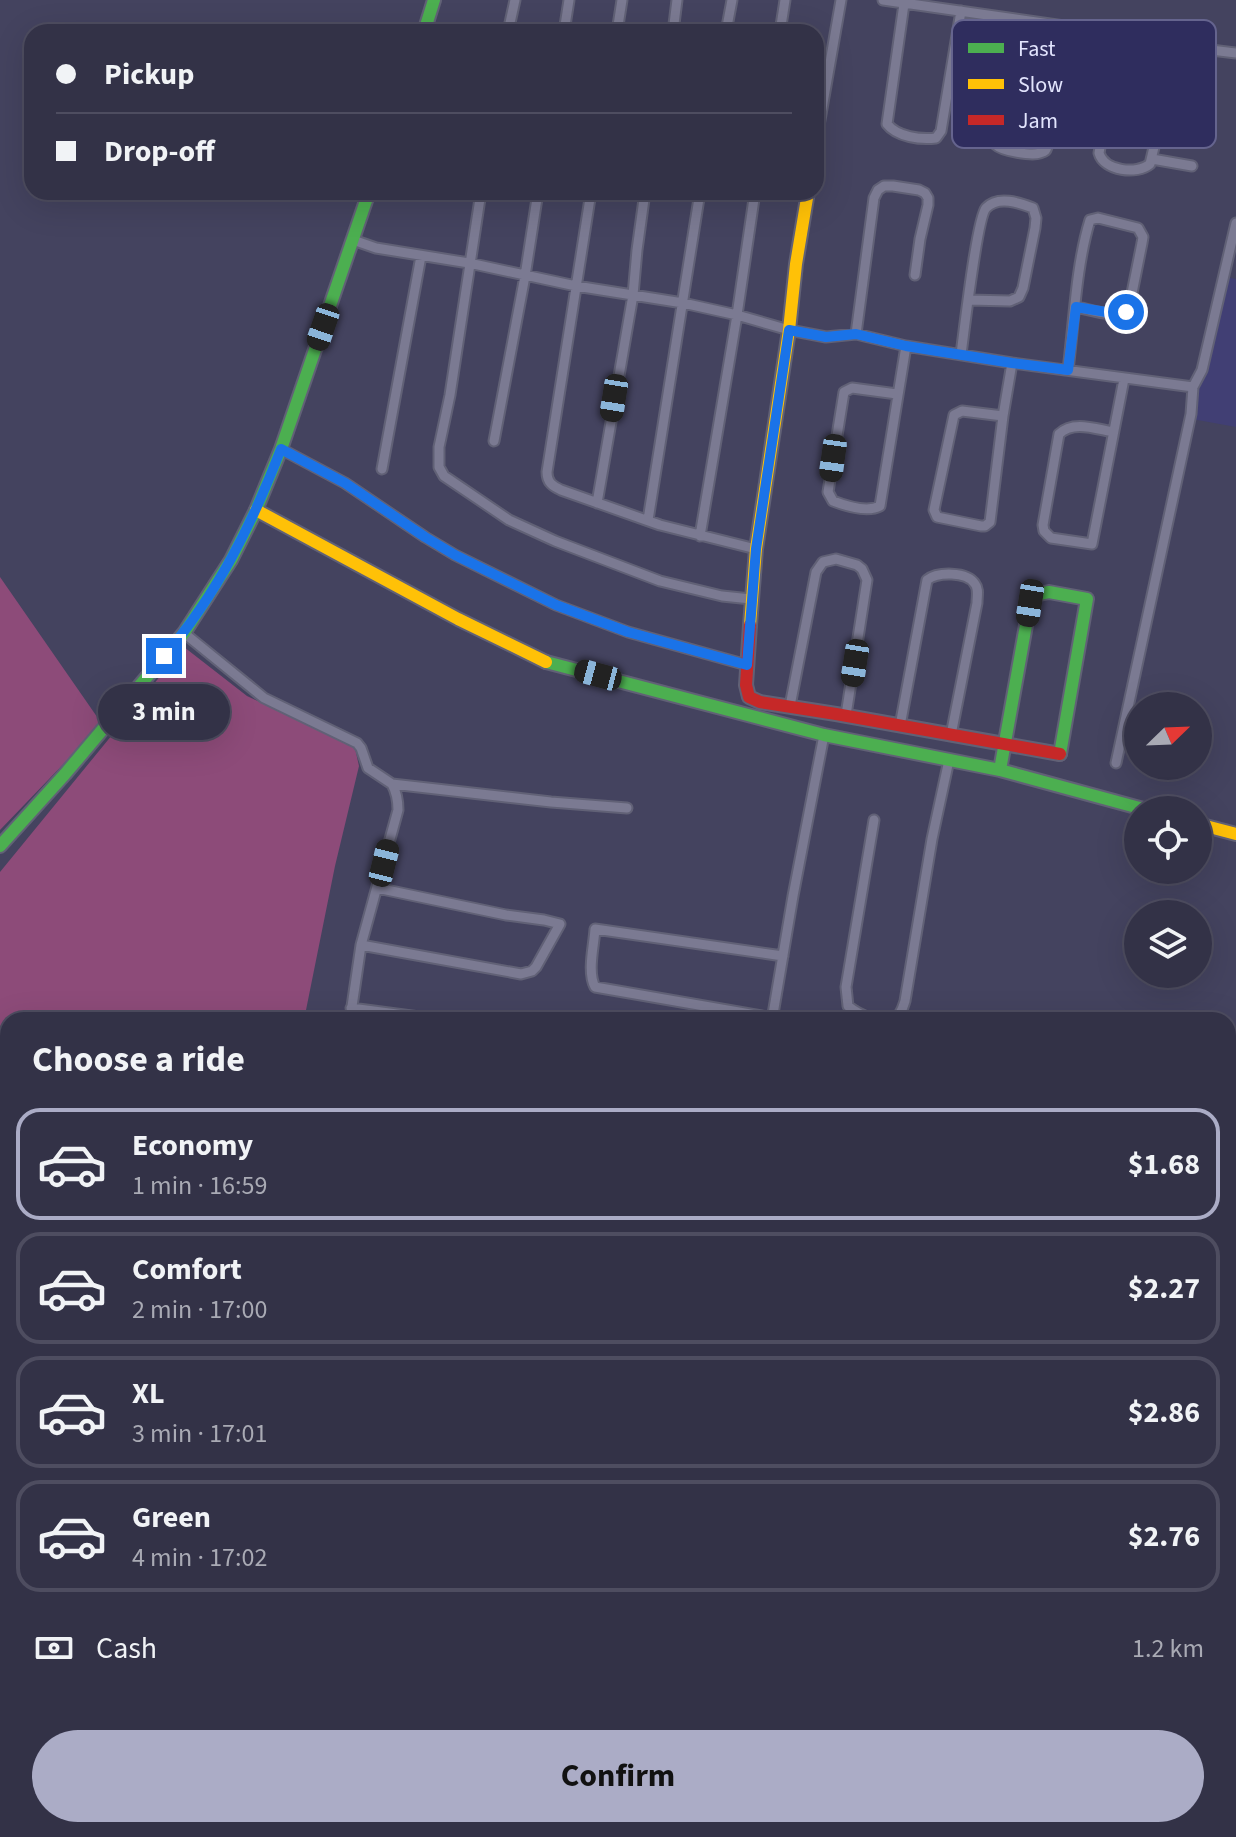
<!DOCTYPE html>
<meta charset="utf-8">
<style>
:root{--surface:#333247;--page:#3e3e52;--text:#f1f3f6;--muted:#a9aab4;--line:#4e4d60;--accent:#abacc6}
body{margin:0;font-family:"Source Sans 3",sans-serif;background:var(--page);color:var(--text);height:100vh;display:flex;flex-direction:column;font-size:30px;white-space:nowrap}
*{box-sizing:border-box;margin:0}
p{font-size:26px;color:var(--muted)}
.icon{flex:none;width:44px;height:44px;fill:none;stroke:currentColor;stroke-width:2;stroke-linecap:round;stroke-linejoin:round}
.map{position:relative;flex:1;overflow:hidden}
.panel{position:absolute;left:0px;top:1012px;width:1236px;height:826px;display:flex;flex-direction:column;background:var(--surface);border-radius:24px 24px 0 0;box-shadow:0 8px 32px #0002,0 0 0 2px var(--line)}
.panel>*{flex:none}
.guide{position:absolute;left:24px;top:24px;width:800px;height:176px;border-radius:24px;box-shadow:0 8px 32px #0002,0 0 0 2px var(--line);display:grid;align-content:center;height:176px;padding:0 32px;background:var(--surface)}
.needle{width:52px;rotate:67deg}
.fabs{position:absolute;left:1124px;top:692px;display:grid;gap:16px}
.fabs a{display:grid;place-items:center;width:88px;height:88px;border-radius:50%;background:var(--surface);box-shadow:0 8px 32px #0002,0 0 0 2px var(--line);font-size:40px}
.end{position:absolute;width:36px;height:36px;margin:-18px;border:10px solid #1a73e8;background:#fff;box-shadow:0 0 0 4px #fff}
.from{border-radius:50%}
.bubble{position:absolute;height:56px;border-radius:28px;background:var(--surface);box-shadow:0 8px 32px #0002,0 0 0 2px var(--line);font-size:26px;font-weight:700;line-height:56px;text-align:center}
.car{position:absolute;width:24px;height:48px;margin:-24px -12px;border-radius:10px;box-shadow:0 0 6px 2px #0007;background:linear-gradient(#222 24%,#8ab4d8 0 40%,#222 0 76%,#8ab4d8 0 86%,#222 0)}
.guide b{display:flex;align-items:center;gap:28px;height:76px;font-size:30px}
.guide b+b{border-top:2px solid var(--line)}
.guide i{width:20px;height:20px;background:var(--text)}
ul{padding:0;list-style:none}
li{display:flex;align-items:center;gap:24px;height:112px;margin:0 16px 12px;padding:0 16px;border:4px solid var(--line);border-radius:24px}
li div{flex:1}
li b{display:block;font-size:30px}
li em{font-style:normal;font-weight:700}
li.selected{border-color:var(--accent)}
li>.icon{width:72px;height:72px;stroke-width:1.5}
h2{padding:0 32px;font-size:36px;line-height:96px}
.pay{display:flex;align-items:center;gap:20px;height:88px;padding:0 32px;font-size:30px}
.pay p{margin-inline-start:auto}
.action{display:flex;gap:16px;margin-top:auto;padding:16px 32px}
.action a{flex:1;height:92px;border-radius:48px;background:var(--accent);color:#111;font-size:32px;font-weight:700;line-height:92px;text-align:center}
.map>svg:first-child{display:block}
</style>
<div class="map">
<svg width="1236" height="1837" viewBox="0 0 1236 1837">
<rect width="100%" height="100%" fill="#44435f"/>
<path fill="#413f74" d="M 1226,277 L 1236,279 L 1236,427 L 1192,419 Z"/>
<path fill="#8d4b79" d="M 0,577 L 102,724 L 0,830 Z
M 184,647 L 247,696 L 355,748 L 359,766 L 335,866 L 304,1020 L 8,1020 L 8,1343 L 0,1336 L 0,872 Z"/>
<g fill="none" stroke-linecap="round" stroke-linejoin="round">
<g stroke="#616176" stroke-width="13">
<path id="street" d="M 883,0 L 1064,26 L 1178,46 L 1236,53
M 904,4 L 887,124 C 897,137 921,140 936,138 L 941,131 L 961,11
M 1013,19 L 991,133 C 992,138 992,140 996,145 C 1002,151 1032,156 1040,153 C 1047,151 1046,150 1048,144 L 1064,26
M 508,32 L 515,0
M 564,32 L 569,0
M 617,32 L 622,0
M 673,32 L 677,0
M 726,32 L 732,0
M 780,32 L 785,0
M 1120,35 L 1099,153 C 1104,171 1137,175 1150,164 L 1178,46
M 816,143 L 841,0
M 1152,159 L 1192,166
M 481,192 L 450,395 L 439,447 L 439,467 L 444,476 L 509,520 L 555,541 L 660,581 L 722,596 L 751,599
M 591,192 L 547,472 C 547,483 553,486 561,490 L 660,525 L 756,549
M 353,240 L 376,248 L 469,263 L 576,286 L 683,303 L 737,315 L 789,330 L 826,337 L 856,334 L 906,346 L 1012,363 L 1193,387
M 856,334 L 874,198 L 878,190 L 884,186 L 893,186 L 919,190 L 925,193 L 928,198 L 928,205 L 920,239 L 915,275
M 961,354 C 964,333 977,218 986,208 C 998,195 1020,203 1033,208 L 1036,218 L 1035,228 L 1023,288 L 1019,297 L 1010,301 L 969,300
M 1068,370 C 1074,323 1076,265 1090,220 L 1098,218 L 1138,228 L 1143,237 L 1142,243 L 1129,308 C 1118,320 1092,310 1076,307
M 897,394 L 852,388 L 844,392 L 828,492 L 833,501 C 846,506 867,513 880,506 L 906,346
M 1003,416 L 962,411 L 954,415 L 935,505 L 934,510 L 937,517 L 981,526 L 985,526 L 990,522 L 1003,416 L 1012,363
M 1113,432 C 1096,429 1073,420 1059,434 L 1043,525 L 1044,531 L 1051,538 L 1092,544 L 1124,379
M 494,441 L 525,276 L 538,192
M 281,449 L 345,483 L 425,537 L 455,555 L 556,605 L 628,632 L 747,665
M 382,469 L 421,256
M 597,503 L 633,295 L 637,250 L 645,192
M 648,520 L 700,192
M 700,536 L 737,315 L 755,192
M 184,633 L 264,698 L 357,743 L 361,748 L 368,768 L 392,784 C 397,793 398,800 398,810 L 361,945 L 350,1020
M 790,706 L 816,572 L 823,562 L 836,559 L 857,565 L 862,569 L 867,580 L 846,715
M 900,726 L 927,580 C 937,572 967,571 975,584 C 979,589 977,596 977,603 L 951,735
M 1116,763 L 1191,414 L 1193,387 L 1202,370 L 1236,223
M 392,784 L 551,802 L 627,808
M 874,820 L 846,987 L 848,1006 C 859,1015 879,1024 894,1018 C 901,1016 903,1007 905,1001 L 932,839 L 949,760
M 361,945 L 521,974 L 532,971 L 536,967 L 560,924 L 544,920 L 506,915 L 377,888
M 351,1008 L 442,1020
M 773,1018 L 595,987 C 587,972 594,946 595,929 L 783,956
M 772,1020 L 793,896 L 824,735
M 1228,1289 L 1236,1290
M 472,1830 L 478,1835 L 484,1837
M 528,1837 L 531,1830
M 621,1837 L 673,1837
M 803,1837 L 804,1830
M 859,1837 L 860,1830
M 920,1837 L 921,1830"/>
</g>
<g stroke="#616176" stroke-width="16">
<path id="fast" d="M 424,32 L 434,0
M 546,662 L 824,735 L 1000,770 L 1147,810
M 1000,770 L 1030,603 L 1034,595 L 1049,592 L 1087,599 L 1060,754
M 0,846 L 65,774 L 184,633 L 231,560 L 256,510 L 281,449 L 369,192"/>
</g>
<g stroke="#616176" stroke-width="16">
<path id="slow" d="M 256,510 L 458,619 L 546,662
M 750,625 L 756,549 L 789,330 L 796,264 L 808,192
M 1198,824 L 1236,834"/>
</g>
<g stroke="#616176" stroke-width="16">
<path id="jam" d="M 750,625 L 746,685 L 749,697 L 760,702 L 836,714 L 1060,754"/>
</g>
<use href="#street" stroke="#7b7a92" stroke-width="9"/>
<use href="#fast" stroke="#4caf50" stroke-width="12"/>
<use href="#slow" stroke="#ffc107" stroke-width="12"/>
<use href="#jam" stroke="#c62828" stroke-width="12"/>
</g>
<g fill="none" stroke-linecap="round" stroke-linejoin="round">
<path stroke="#1a73e8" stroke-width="10" d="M 164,656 C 217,595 252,524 281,449 L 345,483 L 425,537 L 455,555 L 556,605 L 628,632 L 747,665 L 756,549 L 789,330 L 826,337 L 856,334 L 906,346 L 1012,363 L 1068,370 L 1076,307 L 1118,314 L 1126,312"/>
</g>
<rect x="952" y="20" width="264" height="128" rx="12" fill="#2f2d5e" stroke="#65648e" stroke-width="2"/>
<rect x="968" y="43" width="36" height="10" fill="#4caf50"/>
<rect x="968" y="79" width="36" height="10" fill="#ffc107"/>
<rect x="968" y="115" width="36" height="10" fill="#c62828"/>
<g font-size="22" fill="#e2e4fd">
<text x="1018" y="56">Fast</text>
<text x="1018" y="92">Slow</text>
<text x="1018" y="128">Jam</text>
</g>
</svg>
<div class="fabs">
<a><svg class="needle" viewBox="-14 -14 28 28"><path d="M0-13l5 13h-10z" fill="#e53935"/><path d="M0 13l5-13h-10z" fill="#a9aab4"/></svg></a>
<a><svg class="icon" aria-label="locate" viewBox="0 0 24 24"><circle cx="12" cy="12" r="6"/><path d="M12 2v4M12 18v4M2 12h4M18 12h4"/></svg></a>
<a><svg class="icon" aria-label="layers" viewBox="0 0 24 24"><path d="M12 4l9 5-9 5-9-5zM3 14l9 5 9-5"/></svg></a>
</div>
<i class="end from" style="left:1126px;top:312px"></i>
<i class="end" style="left:164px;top:656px"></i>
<div class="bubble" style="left:98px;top:684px;width:132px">3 min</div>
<i class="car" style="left:323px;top:327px;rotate:199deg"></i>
<i class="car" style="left:614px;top:398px;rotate:189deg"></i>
<i class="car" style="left:833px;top:458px;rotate:188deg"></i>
<i class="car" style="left:1030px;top:603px;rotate:189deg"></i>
<i class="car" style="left:855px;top:663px;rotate:189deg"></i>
<i class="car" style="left:598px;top:675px;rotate:285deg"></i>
<i class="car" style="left:384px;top:863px;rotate:14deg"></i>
<div class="guide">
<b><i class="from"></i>Pickup</b>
<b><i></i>Drop-off</b>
</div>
<section class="panel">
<h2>Choose a ride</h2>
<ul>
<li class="selected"><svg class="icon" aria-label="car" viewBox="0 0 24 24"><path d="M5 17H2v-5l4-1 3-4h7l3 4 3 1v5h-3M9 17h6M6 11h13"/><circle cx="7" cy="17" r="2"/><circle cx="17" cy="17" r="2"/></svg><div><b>Economy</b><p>1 min · 16:59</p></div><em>$1.68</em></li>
<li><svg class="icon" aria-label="car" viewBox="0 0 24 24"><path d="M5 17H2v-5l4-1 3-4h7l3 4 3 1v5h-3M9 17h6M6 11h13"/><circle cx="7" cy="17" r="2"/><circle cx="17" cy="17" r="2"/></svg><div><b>Comfort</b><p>2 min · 17:00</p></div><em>$2.27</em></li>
<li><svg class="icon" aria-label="car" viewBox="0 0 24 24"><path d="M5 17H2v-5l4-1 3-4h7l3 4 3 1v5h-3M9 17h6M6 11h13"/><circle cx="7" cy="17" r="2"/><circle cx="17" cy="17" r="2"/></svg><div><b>XL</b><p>3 min · 17:01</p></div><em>$2.86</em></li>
<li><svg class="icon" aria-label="car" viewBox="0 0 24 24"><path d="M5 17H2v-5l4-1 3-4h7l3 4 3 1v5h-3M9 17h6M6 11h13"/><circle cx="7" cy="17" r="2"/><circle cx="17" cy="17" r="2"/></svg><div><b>Green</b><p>4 min · 17:02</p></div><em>$2.76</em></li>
</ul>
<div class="pay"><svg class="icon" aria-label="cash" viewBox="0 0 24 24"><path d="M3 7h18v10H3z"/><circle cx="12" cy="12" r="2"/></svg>Cash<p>1.2 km</p></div>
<div class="action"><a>Confirm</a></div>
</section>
</div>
